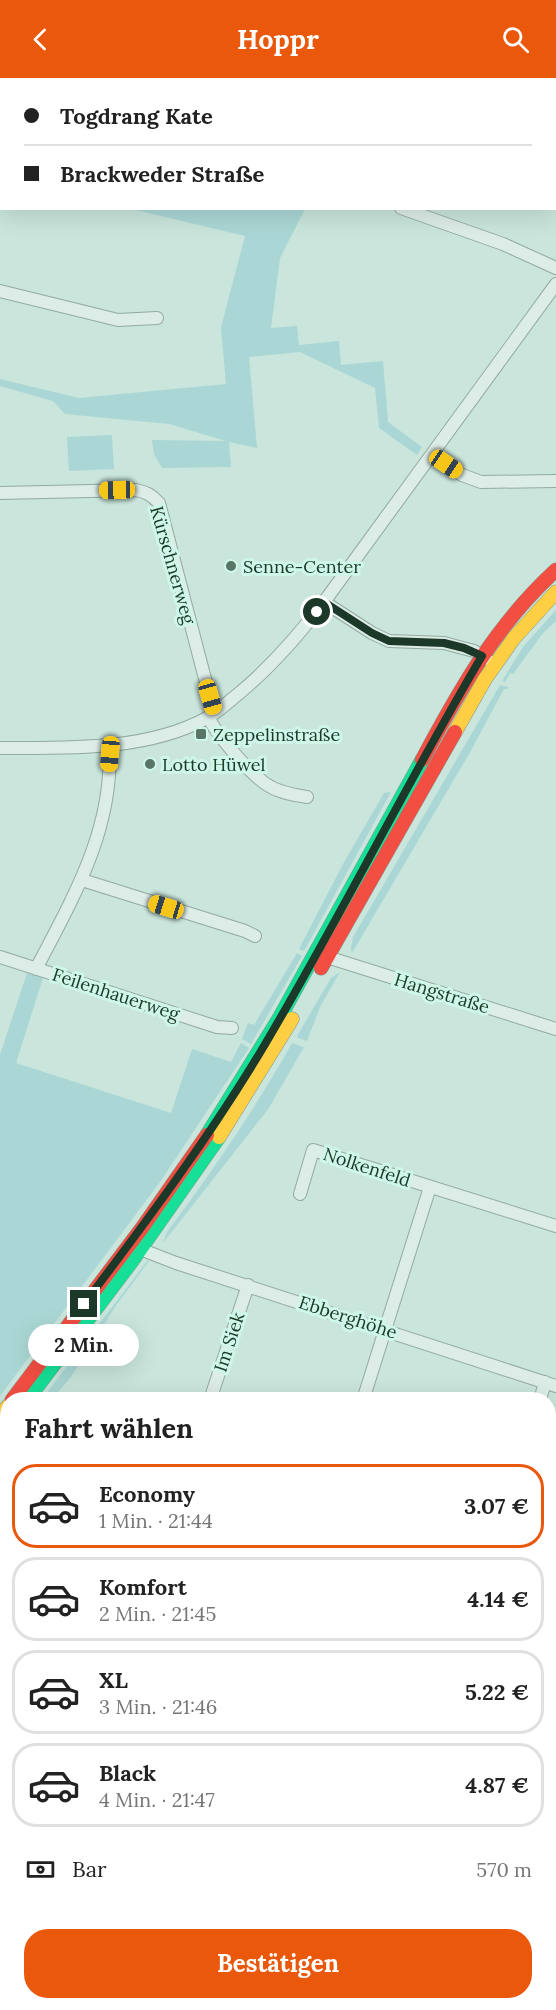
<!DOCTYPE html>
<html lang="de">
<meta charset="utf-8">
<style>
:root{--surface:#fff;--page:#f6f6f6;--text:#222;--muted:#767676;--line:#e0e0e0;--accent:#ea580c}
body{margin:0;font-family:Lora,serif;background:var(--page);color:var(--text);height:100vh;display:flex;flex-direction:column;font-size:22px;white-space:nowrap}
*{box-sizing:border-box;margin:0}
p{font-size:20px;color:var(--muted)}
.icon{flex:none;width:33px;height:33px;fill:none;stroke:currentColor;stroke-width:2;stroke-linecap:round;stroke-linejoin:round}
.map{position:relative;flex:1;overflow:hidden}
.side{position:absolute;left:0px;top:1314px;width:556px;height:618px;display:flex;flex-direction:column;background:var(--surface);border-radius:24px 24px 0 0;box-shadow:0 6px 24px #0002}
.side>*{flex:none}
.guide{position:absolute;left:0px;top:0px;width:556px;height:132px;box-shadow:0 6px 24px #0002;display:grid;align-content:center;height:132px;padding:0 24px;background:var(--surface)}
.end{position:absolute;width:27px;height:27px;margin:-14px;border:8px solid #1b3828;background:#fff;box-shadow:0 0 0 3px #fff}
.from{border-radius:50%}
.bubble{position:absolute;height:42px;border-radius:21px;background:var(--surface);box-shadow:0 6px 24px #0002;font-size:20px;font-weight:800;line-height:42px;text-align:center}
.car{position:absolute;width:18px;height:36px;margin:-18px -9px;border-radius:8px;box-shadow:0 0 4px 2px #0007;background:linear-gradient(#f5c518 24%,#345 0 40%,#f5c518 0 76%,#345 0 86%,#f5c518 0)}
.guide b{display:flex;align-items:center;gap:21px;height:57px;font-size:22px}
.guide b+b{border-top:2px solid var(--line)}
.guide i{width:15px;height:15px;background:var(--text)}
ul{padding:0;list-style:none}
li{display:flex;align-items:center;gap:18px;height:84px;margin:0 12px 9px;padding:0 12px;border:3px solid var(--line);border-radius:24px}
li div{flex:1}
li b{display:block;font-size:22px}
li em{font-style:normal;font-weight:800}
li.active{border-color:var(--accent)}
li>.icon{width:54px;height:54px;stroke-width:1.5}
h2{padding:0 24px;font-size:27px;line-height:72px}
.pay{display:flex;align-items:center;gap:15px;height:66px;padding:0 24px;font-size:22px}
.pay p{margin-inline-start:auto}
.primary-button{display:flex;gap:12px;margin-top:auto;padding:12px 24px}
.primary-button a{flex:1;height:69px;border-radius:24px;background:var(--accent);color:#fff;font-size:24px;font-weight:800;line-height:69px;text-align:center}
header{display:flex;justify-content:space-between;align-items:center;height:78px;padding:0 24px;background:var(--accent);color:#fff;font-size:27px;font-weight:800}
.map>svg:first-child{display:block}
</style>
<header><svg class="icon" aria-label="back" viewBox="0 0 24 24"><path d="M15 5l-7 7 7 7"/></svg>Hoppr<svg class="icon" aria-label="search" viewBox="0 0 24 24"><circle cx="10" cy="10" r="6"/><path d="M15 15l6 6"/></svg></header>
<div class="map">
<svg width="556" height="1932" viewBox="0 0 556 1932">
<rect width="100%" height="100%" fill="#c9e5dc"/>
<path fill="#aad7d5" d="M 132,131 L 305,131 L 280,180 L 271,250 L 297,248 L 299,267 L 339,263 L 341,287 L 383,283 L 388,344 L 422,369 L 417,377 L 379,350 L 375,310 L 300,274 L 249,279 L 257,370 L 229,364 L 231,389 L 162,390 L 154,376 L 152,362 L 226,363 L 169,346 L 65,336 L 53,323 L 0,308 L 0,301 L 79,320 L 226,306 L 221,249 L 245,158 Z
M 112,357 L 114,391 L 69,393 L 67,359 Z
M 556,532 L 556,543 L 543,555 L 513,596 L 510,595 L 505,604 L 502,603 L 523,569 Z
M 500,607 L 508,609 L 507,611 L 504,611 L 469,676 L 352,875 L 351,871 L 353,859 Z
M 391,714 L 304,873 L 299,871 L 343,786 L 384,715 Z
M 297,875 L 302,878 L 251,966 L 242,961 L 248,945 L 254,947 Z
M 340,894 L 320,929 L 307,963 L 298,960 L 297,958 L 331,900 Z
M 27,895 L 43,900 L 16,985 L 171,1035 L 192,971 L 231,984 L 241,965 L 249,970 L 160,1104 L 0,1318 L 0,977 Z
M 292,965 L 304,969 L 269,1030 L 163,1165 L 167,1154 C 213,1093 255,1031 292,965 Z
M 148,1182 L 149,1183 L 115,1229 L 71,1299 L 52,1321 L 42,1321 Z"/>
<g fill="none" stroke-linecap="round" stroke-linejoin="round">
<g stroke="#93aaa0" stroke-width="14">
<path id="street" d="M 153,0 L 156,2
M 491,0 L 493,2
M 352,2 L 353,0
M 555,51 L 556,52
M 401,130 L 503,166 L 556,190
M 0,213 L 118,242 L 157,240
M 432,376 L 462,397 L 481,404 L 556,403
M 0,415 L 136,412 C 146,414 152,417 159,425 L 214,635
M 324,524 L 372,555 L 389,563 L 444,565 L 474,573 L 487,581
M 208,639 C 218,658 253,700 271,709 C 281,715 295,717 307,719
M 0,670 C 67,670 147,673 207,640 C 218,634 227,625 237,617 C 270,590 298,558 324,524 L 556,206
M 82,802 L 245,853 L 255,858
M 0,879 L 217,949 L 232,950
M 327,879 L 556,951
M 36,891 C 73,820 115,749 109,666
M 300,1116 L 313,1072 L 556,1148
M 140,1171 L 176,1185 L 556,1308
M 210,1322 L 248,1207
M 363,1322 L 430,1109
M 540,1322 L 545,1304
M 0,1471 L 8,1474
M 0,1627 L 8,1602
M 0,1763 L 8,1765
M 0,1846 L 8,1830
M 549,1899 L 556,1888
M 228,1932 L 232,1924
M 530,1932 L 534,1924"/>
</g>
<g stroke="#839990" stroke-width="15">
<path id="fast" d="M 207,1057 L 280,939 L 422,682
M 27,1322 L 132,1183 L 219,1059"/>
</g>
<g stroke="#839990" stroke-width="15">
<path id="slow" d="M 455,654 L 485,601 L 514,560 L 556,514
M 219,1059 L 292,941
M 0,1338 L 8,1328
M 0,1357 L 8,1347"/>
</g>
<g stroke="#839990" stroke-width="15">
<path id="jam" d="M 422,682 C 460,611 496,547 556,492
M 321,890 L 455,654
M 12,1322 L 142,1150 L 207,1057"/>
</g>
<use href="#street" stroke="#dcece6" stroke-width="12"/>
<use href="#fast" stroke="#16e098" stroke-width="14"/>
<use href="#slow" stroke="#ffcf43" stroke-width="14"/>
<use href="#jam" stroke="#f24e42" stroke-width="14"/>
</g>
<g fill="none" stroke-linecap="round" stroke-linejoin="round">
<path stroke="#1b3828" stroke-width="8" d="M 84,1226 C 146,1144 208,1061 261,973 C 338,844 405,708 482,578 L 464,570 L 444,565 L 389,563 L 372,555 L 324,524 L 317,534"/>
</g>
<g fill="#587567" stroke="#cef7e9" stroke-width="2">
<circle cx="231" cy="488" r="6"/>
<rect x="195" y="650" width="12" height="12" rx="3"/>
<circle cx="150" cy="686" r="6"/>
</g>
<g text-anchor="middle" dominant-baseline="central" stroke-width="6" stroke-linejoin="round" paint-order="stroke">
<g font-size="18" fill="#1b3828" stroke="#cef7e9">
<text transform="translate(173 487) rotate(74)">Kürschnerweg</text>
<text transform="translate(442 915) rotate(17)">Hangstraße</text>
<text transform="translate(116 916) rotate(18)">Feilenhauerweg</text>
<text transform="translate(367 1089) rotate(18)">Nolkenfeld</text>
<text transform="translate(348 1239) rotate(18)">Ebberghöhe</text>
<text transform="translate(229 1264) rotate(-72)">Im Siek</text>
</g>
<g font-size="18" fill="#1b3828" stroke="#cef7e9" text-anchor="start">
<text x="243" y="488">Senne-Center</text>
<text x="213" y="656">Zeppelinstraße</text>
<text x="162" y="686">Lotto Hüwel</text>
</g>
</g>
</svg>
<i class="end from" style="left:317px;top:534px"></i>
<i class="end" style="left:84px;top:1226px"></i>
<div class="bubble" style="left:28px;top:1246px;width:111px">2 Min.</div>
<i class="car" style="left:446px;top:386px;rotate:124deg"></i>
<i class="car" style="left:117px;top:412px;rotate:269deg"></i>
<i class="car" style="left:210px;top:619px;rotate:164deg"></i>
<i class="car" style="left:110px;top:676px;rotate:185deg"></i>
<i class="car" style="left:166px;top:829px;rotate:287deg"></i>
<div class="guide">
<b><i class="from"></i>Togdrang Kate</b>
<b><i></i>Brackweder Straße</b>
</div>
<section class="side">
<h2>Fahrt wählen</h2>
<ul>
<li class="active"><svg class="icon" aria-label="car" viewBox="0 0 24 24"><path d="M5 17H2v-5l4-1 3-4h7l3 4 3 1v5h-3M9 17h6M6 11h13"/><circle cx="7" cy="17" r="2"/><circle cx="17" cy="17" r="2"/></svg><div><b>Economy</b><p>1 Min. · 21:44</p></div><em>3.07 €</em></li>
<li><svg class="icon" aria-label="car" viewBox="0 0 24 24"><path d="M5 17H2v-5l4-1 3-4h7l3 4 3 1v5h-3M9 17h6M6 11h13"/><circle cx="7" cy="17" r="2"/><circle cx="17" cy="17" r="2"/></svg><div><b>Komfort</b><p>2 Min. · 21:45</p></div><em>4.14 €</em></li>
<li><svg class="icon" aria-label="car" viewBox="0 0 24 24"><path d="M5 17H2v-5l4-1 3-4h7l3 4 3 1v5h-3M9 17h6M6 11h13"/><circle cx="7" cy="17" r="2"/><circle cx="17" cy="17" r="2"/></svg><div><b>XL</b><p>3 Min. · 21:46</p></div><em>5.22 €</em></li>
<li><svg class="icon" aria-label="car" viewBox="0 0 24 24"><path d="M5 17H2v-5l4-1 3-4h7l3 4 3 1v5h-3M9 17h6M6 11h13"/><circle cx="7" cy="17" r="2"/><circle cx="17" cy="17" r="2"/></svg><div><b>Black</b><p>4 Min. · 21:47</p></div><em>4.87 €</em></li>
</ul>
<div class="pay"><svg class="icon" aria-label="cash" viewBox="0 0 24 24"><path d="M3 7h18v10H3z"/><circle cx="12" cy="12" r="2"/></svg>Bar<p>570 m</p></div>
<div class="primary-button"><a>Bestätigen</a></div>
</section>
</div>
